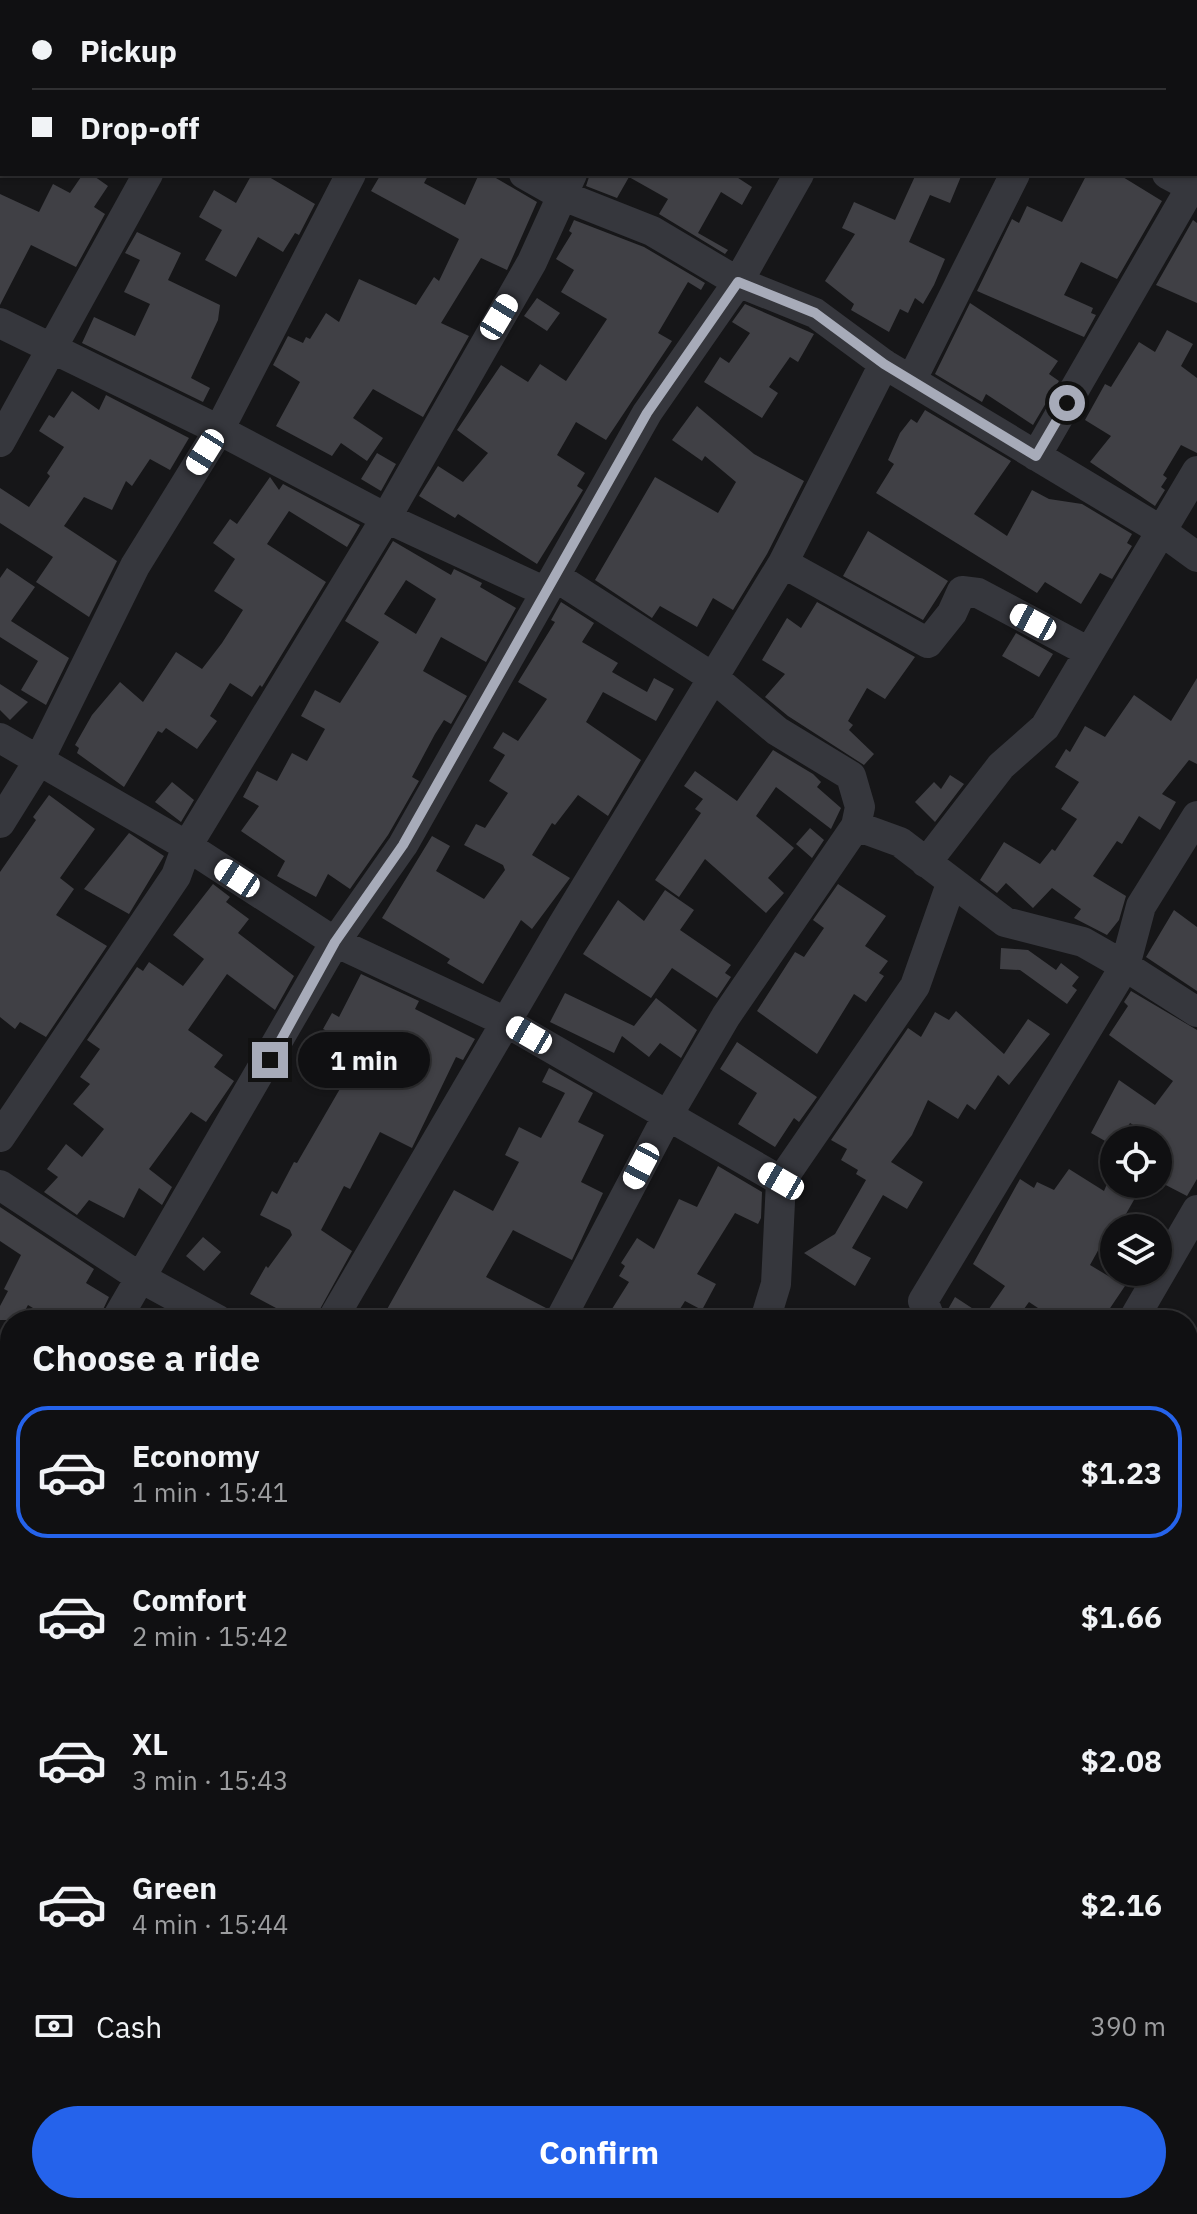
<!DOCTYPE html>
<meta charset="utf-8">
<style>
:root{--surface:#101012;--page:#19191b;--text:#f1f3f6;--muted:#9c9d9f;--line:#303032;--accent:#2563eb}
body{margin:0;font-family:"IBM Plex Sans",sans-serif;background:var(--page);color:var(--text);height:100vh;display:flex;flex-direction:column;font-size:30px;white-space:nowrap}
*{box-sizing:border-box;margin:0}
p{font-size:26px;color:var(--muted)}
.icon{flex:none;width:44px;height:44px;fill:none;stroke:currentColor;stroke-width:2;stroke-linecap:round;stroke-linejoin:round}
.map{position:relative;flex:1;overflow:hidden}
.sheet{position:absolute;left:0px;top:1310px;width:1198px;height:904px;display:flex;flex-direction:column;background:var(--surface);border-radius:32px 32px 0 0;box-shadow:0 2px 6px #0004,0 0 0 2px var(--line)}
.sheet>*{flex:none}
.guide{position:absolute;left:0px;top:0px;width:1198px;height:176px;box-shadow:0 2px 6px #0004,0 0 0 2px var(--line);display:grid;align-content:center;height:176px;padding:0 32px;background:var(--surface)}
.fabs{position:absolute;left:1100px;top:1126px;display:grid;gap:16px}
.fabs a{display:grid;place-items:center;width:72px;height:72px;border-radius:50%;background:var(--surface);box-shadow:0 2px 6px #0004,0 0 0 2px var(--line);font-size:40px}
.end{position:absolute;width:36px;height:36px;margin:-18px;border:10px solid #a7abb9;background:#111;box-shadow:0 0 0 4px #111}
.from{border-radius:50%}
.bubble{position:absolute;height:56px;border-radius:28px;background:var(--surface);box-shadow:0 2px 6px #0004,0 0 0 2px var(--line);font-size:26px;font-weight:800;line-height:56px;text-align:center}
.car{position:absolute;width:24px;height:48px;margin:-24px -12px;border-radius:10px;box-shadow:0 0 6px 2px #0007;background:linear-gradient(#fff 24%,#345 0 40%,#fff 0 76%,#345 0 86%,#fff 0)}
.guide b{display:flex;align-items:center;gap:28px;height:76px;font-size:30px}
.guide b+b{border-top:2px solid var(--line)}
.guide i{width:20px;height:20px;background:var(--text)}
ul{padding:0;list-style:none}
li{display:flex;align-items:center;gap:24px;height:132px;margin:0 16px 12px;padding:0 16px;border:4px solid transparent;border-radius:32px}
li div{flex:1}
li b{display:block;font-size:30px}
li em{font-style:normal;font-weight:800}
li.on{border-color:var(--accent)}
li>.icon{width:72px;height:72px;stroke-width:1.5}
h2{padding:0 32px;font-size:36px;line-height:96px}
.pay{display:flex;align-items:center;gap:20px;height:88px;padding:0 32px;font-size:30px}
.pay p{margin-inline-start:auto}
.primary-button{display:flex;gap:16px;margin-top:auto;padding:16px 32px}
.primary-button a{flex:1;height:92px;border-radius:48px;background:var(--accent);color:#fff;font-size:32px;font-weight:800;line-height:92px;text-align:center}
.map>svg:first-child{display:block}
</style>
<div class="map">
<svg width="1197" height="2214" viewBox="0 0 1197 2214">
<rect width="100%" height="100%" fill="#161618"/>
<path fill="#1d261f" d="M 0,2033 L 10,2039 L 10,2204 L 684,2204 L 674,2214 L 0,2214 Z"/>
<path fill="#404045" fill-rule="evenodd" d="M 83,174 L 91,174 L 108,186 L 94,207 L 105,214 L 76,267 L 31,245 L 0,305 L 0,194 L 39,212 L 53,184 L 70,193 Z
M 252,174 L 264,174 L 315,204 L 299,235 L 295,233 L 283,252 L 258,237 L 236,277 L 205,260 L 222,230 L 199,217 L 214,190 L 236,203 Z
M 381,174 L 429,174 L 424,183 L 465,205 L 479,174 L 489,174 L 537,202 L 507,270 L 481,258 L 441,323 L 469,336 L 423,417 L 373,389 L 353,418 L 383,438 L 367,461 L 341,443 L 332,456 L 276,426 L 300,382 L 273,365 L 288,336 L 303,343 L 306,337 L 310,339 L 326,313 L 339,322 L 359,279 L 416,305 L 434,277 L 439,281 L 459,239 L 371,191 Z
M 590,174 L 732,174 L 752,187 L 742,205 L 721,192 L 698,233 L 728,250 L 725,254 L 659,214 L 668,199 L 629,177 L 617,198 L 586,186 Z
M 916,174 L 962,174 L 950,203 L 930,195 L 909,242 L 945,259 L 934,285 L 923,304 L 915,298 L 908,313 L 900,309 L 889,332 L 851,310 L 854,304 L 825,281 L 855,234 L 842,228 L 854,202 L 895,220 Z
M 1087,174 L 1118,174 L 1162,201 L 1117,279 L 1081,262 L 1064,295 L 1093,308 L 1091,313 L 1096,315 L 1084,337 L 977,291 L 1012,219 L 1019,223 L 1027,206 L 1062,222 Z
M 574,220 L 644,247 L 705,283 L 701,290 L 688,282 L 658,333 L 672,341 L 606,440 L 576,422 L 557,455 L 585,473 L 577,486 L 583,490 L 537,564 L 458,514 L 455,518 L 419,496 L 438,466 L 463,482 L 488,453 L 457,430 L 501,365 L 528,382 L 540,364 L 566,381 L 607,319 L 561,292 L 574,270 L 556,259 L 572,233 L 569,231 Z
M 1193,220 L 1197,223 L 1197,303 L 1156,285 Z
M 137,232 L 181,253 L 168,280 L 220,305 L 218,320 L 191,378 L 210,388 L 203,402 L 82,343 L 94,317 L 135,336 L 150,304 L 124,292 L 140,260 L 125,253 Z
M 537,298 L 560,313 L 547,331 L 524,316 Z
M 970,303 L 1058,361 L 1049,374 L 1059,381 L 1033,425 L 986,394 L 982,402 L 935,374 Z
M 745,304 L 814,334 L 798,362 L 790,357 L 769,387 L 778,393 L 762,418 L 704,382 L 720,357 L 729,363 L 750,333 L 732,322 Z
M 1167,330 L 1193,344 L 1181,366 L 1197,378 L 1197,453 L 1181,445 L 1163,475 L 1167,478 L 1161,487 L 1165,490 L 1155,506 L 1090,462 L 1111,436 L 1085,420 L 1105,384 L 1111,387 L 1139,342 L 1155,352 Z
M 72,391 L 99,410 L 106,395 L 189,438 L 170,470 L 150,459 L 132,486 L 126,481 L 112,510 L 84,497 L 64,526 L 117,561 L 89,617 L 36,582 L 53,557 L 0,523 L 0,488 L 29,507 L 50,476 L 47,473 L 64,447 L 39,431 L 49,415 L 54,418 Z
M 697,406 L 754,454 L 804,481 L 767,554 L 733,610 L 713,598 L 697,627 L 660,606 L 652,618 L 595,580 L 655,477 L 718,513 L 736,482 L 705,456 L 702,461 L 672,440 Z
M 925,410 L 1011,461 L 974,514 L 1007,536 L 1032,490 L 1049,499 L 1082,504 L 1132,534 L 1127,543 L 1132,546 L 1112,579 L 1100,573 L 1081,604 L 1045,582 L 1037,593 L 876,493 L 894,464 L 888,460 L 900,433 L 911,419 L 917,423 Z
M 377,453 L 396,464 L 381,491 L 361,479 Z
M 270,477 L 279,490 L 283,484 L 360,525 L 356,532 L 347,547 L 289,511 L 267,544 L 326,582 L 262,687 L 260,685 L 252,697 L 230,683 L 210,716 L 217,721 L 197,749 L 166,728 L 162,733 L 158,731 L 124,787 L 77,753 L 79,748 L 75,745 L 92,715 L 120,682 L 143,702 L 176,652 L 202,669 L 222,643 L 243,610 L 214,591 L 235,559 L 213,543 L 230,519 L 237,524 Z
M 868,531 L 948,581 L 923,620 L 843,576 Z
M 393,541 L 451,575 L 454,569 L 482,583 L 480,587 L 516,608 L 486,662 L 441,637 L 423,671 L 467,696 L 451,724 L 444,720 L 435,734 L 412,777 L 419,781 L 388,835 L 350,889 L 328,874 L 316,897 L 277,876 L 285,861 L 241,831 L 259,806 L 243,797 L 257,771 L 277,781 L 292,753 L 307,761 L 325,729 L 301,716 L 315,690 L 340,703 L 379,642 L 345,621 ZM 406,580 L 436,599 L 416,634 L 384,614 Z
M 7,568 L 35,587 L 11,621 L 69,658 L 46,705 L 21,690 L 38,661 L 0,637 L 0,578 Z
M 561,602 L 594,623 L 582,642 L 618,663 L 612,672 L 647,692 L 654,678 L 674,689 L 656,721 L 603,692 L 586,722 L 641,760 L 608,816 L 578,795 L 555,825 L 552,823 L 532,855 L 570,878 L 532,929 L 521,920 L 483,984 L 447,963 L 450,959 L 382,918 L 432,836 L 450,846 L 436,871 L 484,899 L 505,870 L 503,865 L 464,845 L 476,824 L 485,828 L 508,793 L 489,781 L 505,755 L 493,748 L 503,732 L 518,741 L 547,699 L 518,682 L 555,622 L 551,620 Z
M 817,602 L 915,657 L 885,699 L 867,688 L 848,721 L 853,725 L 849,730 L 874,754 L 864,765 L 788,716 L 765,697 L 785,674 L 762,660 L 787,618 L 801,628 Z
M 1016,633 L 1053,654 L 1039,677 L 1002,656 Z
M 1197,678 L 1197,764 L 1189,760 L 1162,794 L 1176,802 L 1160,830 L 1139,816 L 1122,844 L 1117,841 L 1093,876 L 1126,896 L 1119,920 L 1107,935 L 1074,918 L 1081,909 L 1052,888 L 1033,908 L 1006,883 L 997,893 L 980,880 L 1004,842 L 1040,864 L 1052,849 L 1055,851 L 1077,819 L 1061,809 L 1079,782 L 1055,767 L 1066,749 L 1070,752 L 1085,726 L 1105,737 L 1134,695 L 1171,721 Z
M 0,684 L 28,702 L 10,720 L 0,710 Z
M 773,750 L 813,774 L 821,782 L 817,787 L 841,808 L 831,829 L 776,787 L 756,816 L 794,848 L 768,878 L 784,893 L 766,913 L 705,859 L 679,897 L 655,880 L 701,813 L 695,809 L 703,799 L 684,786 L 695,771 L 737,801 Z
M 950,775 L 964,784 L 935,822 L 915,802 L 934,782 L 941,789 Z
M 172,782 L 194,800 L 181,822 L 155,802 Z
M 49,795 L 95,829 L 60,878 L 74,889 L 56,915 L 107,946 L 46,1037 L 20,1022 L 15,1029 L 0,1017 L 0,872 L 36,820 L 33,817 Z
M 810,828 L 824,840 L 812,858 L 796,844 Z
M 129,833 L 164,856 L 129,914 L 84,889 Z
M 213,884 L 230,897 L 226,902 L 249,919 L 238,933 L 294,976 L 275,1010 L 227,974 L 188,1030 L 223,1055 L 214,1067 L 234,1081 L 206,1122 L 191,1112 L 149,1169 L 172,1187 L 162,1205 L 139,1188 L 124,1218 L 89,1200 L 77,1215 L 44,1192 L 58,1177 L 47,1169 L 66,1144 L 82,1157 L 104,1129 L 73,1104 L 90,1084 L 80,1077 L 100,1049 L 87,1040 L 137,967 L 143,971 L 149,962 L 183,986 L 204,959 L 173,935 Z
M 838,884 L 886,916 L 865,946 L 888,961 L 879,973 L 884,976 L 866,1002 L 854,994 L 817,1054 L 757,1011 L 795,952 L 804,957 L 824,928 L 813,920 Z
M 665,890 L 694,910 L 680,930 L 731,965 L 725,973 L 731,977 L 717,998 L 672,968 L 651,998 L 583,954 L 618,900 L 644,921 Z
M 1174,910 L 1197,927 L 1197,991 L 1146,957 Z
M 1001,948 L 1028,950 L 1056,970 L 1061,963 L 1079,977 L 1072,986 L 1077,990 L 1067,1004 L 1020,970 L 1000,969 Z
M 361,974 L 419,1001 L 415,1009 L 475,1039 L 463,1060 L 456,1057 L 412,1148 L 380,1132 L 350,1189 L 344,1186 L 321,1230 L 352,1251 L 314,1320 L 285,1320 L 273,1312 L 276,1308 L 250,1294 L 266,1266 L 268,1268 L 292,1235 L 290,1230 L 260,1215 L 272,1191 L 277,1194 L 294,1162 L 297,1163 L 363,1049 L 323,1029 L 332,1013 L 339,1017 Z
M 1131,991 L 1197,1030 L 1197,1179 L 1187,1196 L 1158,1181 L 1158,1140 L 1130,1123 L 1120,1140 L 1114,1140 L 1114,1146 L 1091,1133 L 1119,1080 L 1155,1105 L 1173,1081 L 1109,1035 L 1128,1006 L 1124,1002 Z
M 565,993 L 634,1026 L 656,998 L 697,1030 L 681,1058 L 660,1043 L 649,1057 L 622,1036 L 614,1053 L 550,1022 Z
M 956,1011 L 1004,1054 L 1028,1019 L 1050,1034 L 1009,1085 L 998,1075 L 975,1110 L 967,1104 L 958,1119 L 928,1100 L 912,1135 L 891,1162 L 923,1182 L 907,1209 L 883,1195 L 852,1248 L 871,1258 L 855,1286 L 804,1253 L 835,1234 L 866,1180 L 856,1174 L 858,1170 L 841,1160 L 847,1149 L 831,1140 L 908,1028 L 921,1037 L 935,1012 L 949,1020 Z
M 737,1042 L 817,1097 L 799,1122 L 794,1118 L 775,1147 L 738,1124 L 757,1093 L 720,1069 Z
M 549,1068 L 593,1093 L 578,1122 L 604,1135 L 581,1182 L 603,1193 L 572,1260 L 513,1230 L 486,1277 L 546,1308 L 542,1320 L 442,1320 L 427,1311 L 422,1320 L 381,1320 L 454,1190 L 493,1211 L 519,1162 L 505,1155 L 519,1127 L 541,1138 L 565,1093 L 542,1082 Z
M 718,1166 L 762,1192 L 761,1218 L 758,1224 L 735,1213 L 697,1274 L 716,1284 L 702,1310 L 685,1301 L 673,1320 L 605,1320 L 629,1282 L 619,1276 L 625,1266 L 621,1263 L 637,1238 L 654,1249 L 679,1199 L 697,1207 Z
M 1069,1169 L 1104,1191 L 1107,1184 L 1143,1184 L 1122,1221 L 1116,1218 L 1090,1265 L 1125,1286 L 1102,1320 L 1056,1320 L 1029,1302 L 1016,1320 L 949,1320 L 947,1311 L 955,1297 L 984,1316 L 1005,1286 L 973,1264 L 1020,1179 L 1034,1188 L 1037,1182 L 1054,1190 Z
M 0,1207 L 94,1269 L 86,1283 L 109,1297 L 98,1320 L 53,1320 L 28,1305 L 20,1320 L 0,1320 L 0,1306 L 8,1291 L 4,1289 L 21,1255 L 0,1241 Z
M 203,1237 L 221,1252 L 204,1271 L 186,1256 Z
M 160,1309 L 180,1320 L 153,1320 Z"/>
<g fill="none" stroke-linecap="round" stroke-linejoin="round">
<path stroke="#36373d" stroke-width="30" d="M 201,0 L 204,2
M 1055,0 L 1058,2
M 38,2 L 40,0
M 244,2 L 245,0
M 450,2 L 452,0
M 663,2 L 664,0
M 895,2 L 897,0
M 1102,2 L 1103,0
M 0,71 L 2,68
M 524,174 L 561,195 L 652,231 L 738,282 L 815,313 L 884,364 L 1160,530 L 1197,557
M 1167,174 L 1197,190
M 0,323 L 219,430 L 386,518 L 546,592
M 912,379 L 1015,174
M 0,442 L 148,174
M 1036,456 L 1197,177
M 783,563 L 928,643 L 952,613 L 962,591 L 978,593 L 1089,652
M 556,577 L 715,679 L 777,731 L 851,776 L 860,807 L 856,826 L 726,1016 L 668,1115 L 560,1320
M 0,738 L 187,846 L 335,942 L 506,1022 L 781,1181 L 776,1284 L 765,1320
M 0,823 L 38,762 L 135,566 L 219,430 L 351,174
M 856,826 L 900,842 L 1005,922 L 1083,942 L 1125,966 L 1141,906 L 1197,816
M 926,863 L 1001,766 L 1045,727 L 1197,471
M 0,1137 L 176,876 L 187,846 L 386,518 L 532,262 L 572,174
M 781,1181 L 915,986 L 951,884
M 0,1185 L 141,1278 L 218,1320
M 116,1320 L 335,942 L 403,845 L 647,413 L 738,282 L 799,174
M 332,1320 L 562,926 L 783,563 L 884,364
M 931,1320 L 923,1301 L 1125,966 L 1197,1012
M 1133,1320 L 1197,1210
M 0,1524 L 10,1506
M 1188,1638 L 1197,1615
M 0,1642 L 10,1649
M 0,1897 L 10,1882
M 177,2214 L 188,2204"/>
</g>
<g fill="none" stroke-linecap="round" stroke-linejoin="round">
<path stroke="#a7abb9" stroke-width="10" d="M 270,1060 L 335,942 L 403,845 L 647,413 L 738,282 L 815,313 L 884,364 L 1036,456 L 1067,403"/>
</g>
</svg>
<div class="fabs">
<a><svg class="icon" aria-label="locate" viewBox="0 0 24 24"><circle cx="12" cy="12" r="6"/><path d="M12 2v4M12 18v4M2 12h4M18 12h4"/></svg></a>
<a><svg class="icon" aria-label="layers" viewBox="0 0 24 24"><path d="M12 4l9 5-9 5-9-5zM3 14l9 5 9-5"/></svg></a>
</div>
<i class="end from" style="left:1067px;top:403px"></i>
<i class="end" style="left:270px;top:1060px"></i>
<div class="bubble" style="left:298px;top:1032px;width:132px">1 min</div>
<i class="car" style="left:499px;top:317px;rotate:31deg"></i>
<i class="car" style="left:205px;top:452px;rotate:212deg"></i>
<i class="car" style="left:1033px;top:622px;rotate:298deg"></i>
<i class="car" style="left:237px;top:878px;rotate:303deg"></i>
<i class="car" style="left:529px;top:1035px;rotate:300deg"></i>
<i class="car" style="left:641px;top:1166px;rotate:208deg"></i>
<i class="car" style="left:781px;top:1181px;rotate:300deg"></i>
<div class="guide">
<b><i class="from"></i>Pickup</b>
<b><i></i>Drop-off</b>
</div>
<section class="sheet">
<h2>Choose a ride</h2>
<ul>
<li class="on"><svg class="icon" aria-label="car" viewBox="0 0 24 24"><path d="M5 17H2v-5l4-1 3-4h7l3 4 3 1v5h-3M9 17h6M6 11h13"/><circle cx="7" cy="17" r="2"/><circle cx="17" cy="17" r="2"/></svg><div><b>Economy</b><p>1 min · 15:41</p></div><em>$1.23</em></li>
<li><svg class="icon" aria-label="car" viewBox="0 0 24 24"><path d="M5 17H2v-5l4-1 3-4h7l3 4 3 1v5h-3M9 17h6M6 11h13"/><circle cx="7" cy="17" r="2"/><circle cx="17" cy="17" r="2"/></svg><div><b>Comfort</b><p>2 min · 15:42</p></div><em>$1.66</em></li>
<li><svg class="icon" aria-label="car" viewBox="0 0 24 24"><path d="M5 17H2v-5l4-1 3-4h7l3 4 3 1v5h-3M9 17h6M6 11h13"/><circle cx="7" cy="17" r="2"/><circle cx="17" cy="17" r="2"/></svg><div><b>XL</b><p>3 min · 15:43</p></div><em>$2.08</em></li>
<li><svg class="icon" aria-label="car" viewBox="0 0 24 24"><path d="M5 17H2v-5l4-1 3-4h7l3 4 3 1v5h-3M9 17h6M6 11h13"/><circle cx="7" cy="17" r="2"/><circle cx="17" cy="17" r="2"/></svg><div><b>Green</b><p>4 min · 15:44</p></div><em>$2.16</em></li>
</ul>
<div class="pay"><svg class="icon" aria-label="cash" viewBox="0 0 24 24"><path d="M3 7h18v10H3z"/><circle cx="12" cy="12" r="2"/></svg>Cash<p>390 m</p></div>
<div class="primary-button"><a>Confirm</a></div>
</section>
</div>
